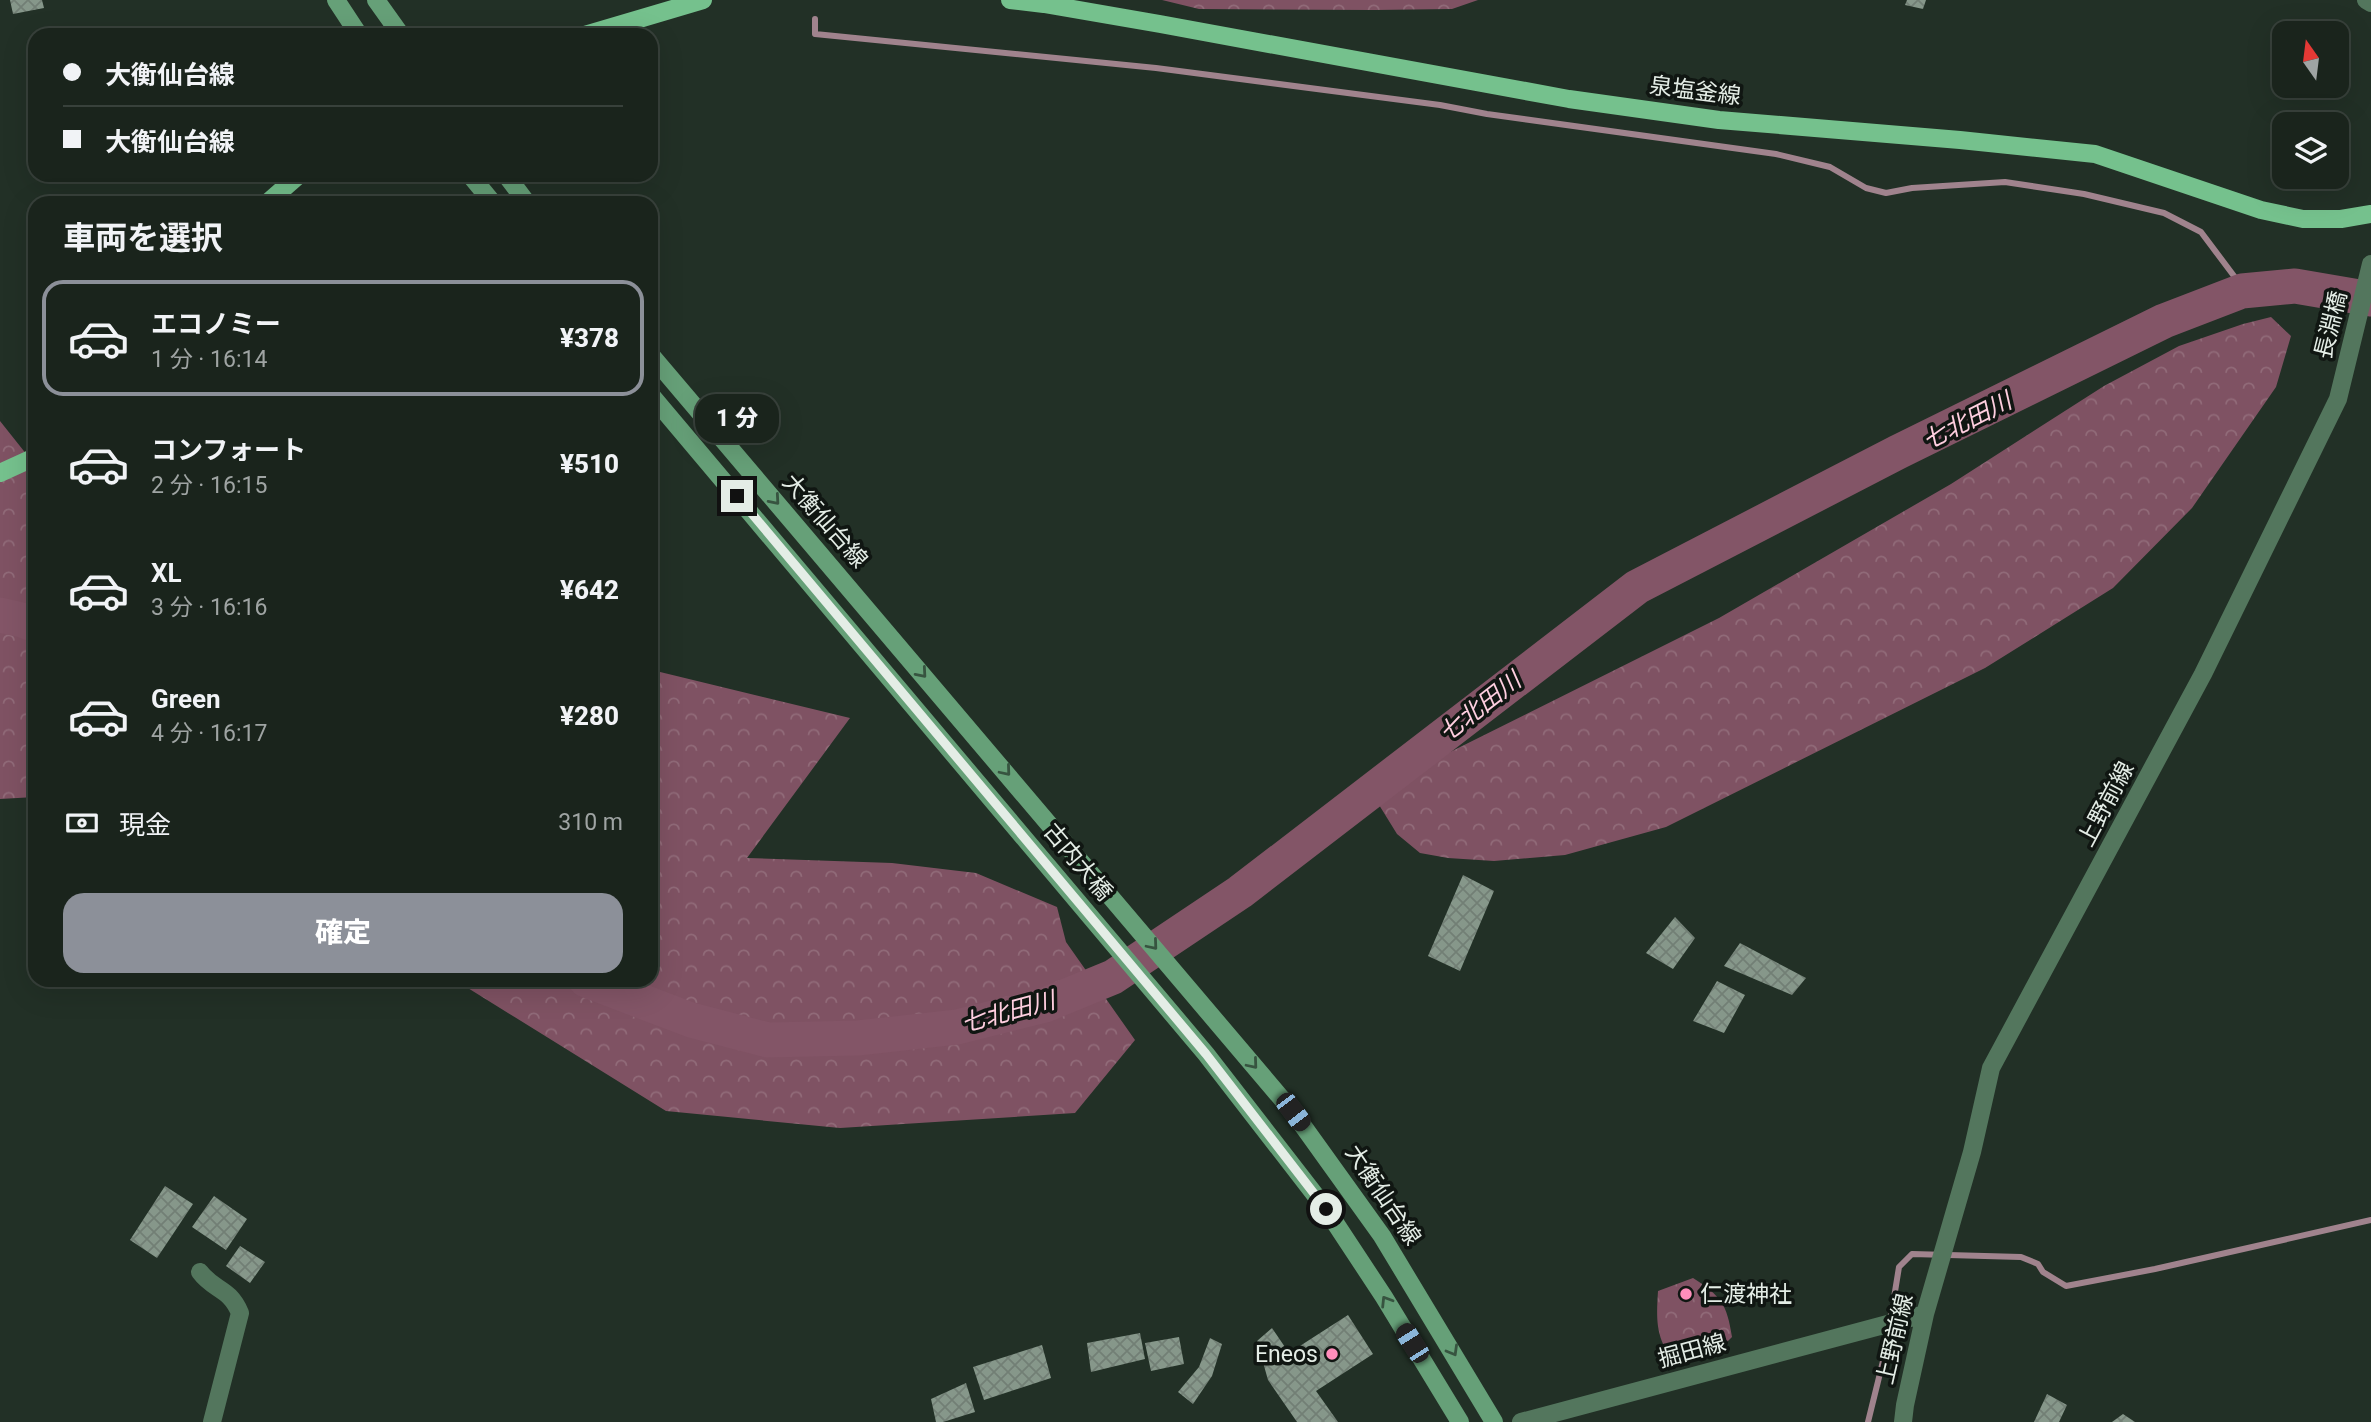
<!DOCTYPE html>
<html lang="ja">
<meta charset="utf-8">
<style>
:root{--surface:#1a241c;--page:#232c25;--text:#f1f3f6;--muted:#9fa4a3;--line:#38413b;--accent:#8c9099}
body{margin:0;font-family:Roboto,"Noto Sans JP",sans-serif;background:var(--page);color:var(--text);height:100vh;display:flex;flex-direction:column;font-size:26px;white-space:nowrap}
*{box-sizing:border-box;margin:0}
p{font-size:23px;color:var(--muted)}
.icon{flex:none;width:38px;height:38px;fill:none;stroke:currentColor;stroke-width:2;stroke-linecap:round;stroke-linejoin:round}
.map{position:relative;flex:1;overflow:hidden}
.details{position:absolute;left:28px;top:196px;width:630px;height:791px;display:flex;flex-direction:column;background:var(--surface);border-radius:21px;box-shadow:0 7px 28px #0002,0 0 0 2px var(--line)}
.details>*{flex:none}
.banner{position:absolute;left:28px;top:28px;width:630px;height:154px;border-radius:21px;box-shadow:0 7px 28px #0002,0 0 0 2px var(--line);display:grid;align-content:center;height:154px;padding:0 35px;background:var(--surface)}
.needle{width:46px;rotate:346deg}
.tools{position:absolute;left:2272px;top:21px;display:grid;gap:14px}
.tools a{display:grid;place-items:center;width:77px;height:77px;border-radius:14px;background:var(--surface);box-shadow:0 7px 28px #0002,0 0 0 2px var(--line);font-size:35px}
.end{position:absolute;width:32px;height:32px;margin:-16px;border:9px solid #e4ede6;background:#111;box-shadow:0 0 0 4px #111}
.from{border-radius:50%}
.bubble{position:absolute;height:49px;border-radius:21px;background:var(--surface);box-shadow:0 7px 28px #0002,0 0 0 2px var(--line);font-size:23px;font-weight:800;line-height:49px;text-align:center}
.car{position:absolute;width:21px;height:42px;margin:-21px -10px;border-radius:9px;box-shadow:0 0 5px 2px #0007;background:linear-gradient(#222 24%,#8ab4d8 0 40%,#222 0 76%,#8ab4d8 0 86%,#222 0)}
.banner b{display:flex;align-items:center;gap:24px;height:66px;font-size:26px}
.banner b+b{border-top:2px solid var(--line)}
.banner i{width:18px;height:18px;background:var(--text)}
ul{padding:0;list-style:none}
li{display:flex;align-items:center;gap:21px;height:116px;margin:0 14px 10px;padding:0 21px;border:4px solid transparent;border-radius:21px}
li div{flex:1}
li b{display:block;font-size:26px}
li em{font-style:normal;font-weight:800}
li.active{border-color:var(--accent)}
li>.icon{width:63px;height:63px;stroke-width:1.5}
h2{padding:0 35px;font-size:32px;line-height:84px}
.pay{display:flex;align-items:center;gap:18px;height:77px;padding:0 35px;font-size:26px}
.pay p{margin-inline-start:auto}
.action{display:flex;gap:14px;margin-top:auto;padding:14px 35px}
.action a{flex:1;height:80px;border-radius:21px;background:var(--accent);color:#fff;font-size:28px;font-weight:800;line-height:80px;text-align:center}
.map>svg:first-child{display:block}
</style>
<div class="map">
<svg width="2371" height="1422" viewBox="0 0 2371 1422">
<defs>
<pattern id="forest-crowns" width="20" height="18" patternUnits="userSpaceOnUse" patternTransform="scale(1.75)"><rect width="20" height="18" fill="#7f5263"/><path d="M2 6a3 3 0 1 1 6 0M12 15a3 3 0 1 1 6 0" fill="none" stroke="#916b79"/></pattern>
<pattern id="building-cross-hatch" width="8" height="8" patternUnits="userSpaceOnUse" patternTransform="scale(1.75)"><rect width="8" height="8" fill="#86978a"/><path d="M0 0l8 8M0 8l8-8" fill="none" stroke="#727f75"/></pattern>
</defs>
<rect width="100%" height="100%" fill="#223026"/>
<path fill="url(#forest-crowns)" d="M 1162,0 L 1478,0 L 1452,9 L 1374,10 L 1199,9 Z
M 2271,317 L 2291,336 L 2276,387 L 2192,508 L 2113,588 L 1985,668 L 1666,827 L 1565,855 L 1494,861 L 1448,858 L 1420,853 L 1397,834 L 1376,800 L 1377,791 L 1438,758 L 1719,618 L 1951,484 L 2104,386 L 2179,346 L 2243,324 Z
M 0,421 L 35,465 L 35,797 L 0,799 Z
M 656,671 L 850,718 L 747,858 L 892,863 L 976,873 L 1057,907 L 1066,942 L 1135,1040 L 1075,1113 L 840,1128 L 666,1111 L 455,980 L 651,980 L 651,672 Z
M 1693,1278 C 1721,1296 1727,1304 1732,1337 L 1716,1353 L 1675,1364 C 1656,1338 1656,1323 1658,1291 Z"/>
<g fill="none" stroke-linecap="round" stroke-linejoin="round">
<path stroke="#a0838d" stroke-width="6" d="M 815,19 L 815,34 L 1156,68 L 1440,105 L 1487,114 L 1776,154 L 1830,167 L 1866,188 L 1886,193 L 1912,188 L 2005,182 L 2084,194 L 2164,213 L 2201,232 L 2234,276 L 2237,293
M 1868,1422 L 1885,1353 L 1899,1267 L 1912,1254 L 2021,1257 L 2038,1264 L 2043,1272 L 2066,1286 L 2155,1269 L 2371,1220"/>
<path stroke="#835567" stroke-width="35" d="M 0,615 L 22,620 L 35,625
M 586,980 L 691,1020 L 768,1040 L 858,1038 L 957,1027 L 1045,1005 L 1113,977 L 1240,892 L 1637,587 L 1898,452 L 2164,321 L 2242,291 L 2295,286 L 2371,299"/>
</g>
<path fill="url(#building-cross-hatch)" d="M 10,0 L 42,0 L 44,8 L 13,14 Z
M 1907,0 L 1926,0 L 1923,9 L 1905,5 Z
M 2286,177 L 2312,177 L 2293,187 Z
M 1463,875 L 1494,891 L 1460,971 L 1428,956 Z
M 1675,917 L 1695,938 L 1673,969 L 1646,953 Z
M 1740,943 L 1806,978 L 1792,995 L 1724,966 Z
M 1717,981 L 1745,995 L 1724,1033 L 1693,1021 Z
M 165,1186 L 193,1204 L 157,1258 L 130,1240 Z
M 214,1196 L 247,1219 L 226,1250 L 192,1227 Z
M 240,1246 L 265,1262 L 250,1283 L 226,1266 Z
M 1348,1315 L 1373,1354 L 1316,1391 L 1338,1422 L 1297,1422 L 1268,1380 L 1257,1341 L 1272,1328 L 1289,1353 Z
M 1140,1333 L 1145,1359 L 1091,1372 L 1087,1343 Z
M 1179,1337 L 1184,1364 L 1151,1371 L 1145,1343 Z
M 1210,1338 L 1222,1344 L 1212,1376 L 1193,1404 L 1178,1392 L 1199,1367 Z
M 1042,1345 L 1051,1378 L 984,1400 L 973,1367 Z
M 966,1383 L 975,1412 L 943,1422 L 936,1422 L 931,1399 Z
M 2047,1394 L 2067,1405 L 2059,1422 L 2034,1422 Z
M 2123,1414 L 2135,1422 L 2112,1422 Z"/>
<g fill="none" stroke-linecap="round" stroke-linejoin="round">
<path stroke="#53765d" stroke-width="18" d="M 2366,0 L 2371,3
M 200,1272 C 214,1291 229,1287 240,1313 L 212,1422
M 1521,1422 L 1925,1314
M 1903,1422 L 1905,1405 L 1925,1314 L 1972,1152 L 1991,1068 L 2203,674 L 2338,399 L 2371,264"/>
<path stroke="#66a078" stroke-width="18" d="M 336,0 L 359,35
M 376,0 L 401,35
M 470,175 L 493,203
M 506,175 L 527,203
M 651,355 L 1293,1112 L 1382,1236 L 1494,1422
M 651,395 L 1206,1054 L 1326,1209 L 1384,1297 L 1460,1422"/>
<path stroke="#75c18d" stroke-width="18" d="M 1010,0 L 1044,4 L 1160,24 L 1569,99 L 1719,120 L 1960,140 L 2095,154 L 2261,210 L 2303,219 L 2341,219 L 2371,214
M 585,35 L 703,0
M 267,203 L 299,175
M 0,473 L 35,457"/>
</g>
<defs><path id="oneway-chevron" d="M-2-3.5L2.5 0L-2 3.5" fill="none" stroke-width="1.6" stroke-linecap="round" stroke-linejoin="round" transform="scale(1.75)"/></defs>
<g stroke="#375440">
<use href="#oneway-chevron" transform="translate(775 500) rotate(49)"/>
<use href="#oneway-chevron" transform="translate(922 673) rotate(49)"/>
<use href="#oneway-chevron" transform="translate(1006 771) rotate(50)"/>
<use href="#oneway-chevron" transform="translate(1153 945) rotate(50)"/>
<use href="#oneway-chevron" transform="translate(1253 1064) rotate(50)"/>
<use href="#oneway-chevron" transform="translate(1386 1301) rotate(-122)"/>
<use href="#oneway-chevron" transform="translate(1453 1351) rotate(60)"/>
</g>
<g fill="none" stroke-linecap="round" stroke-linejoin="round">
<path stroke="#e4ede6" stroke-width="9" d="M 737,496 L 1206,1054 L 1326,1209"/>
</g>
<g fill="#fe8ebb" stroke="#101612" stroke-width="2.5">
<circle cx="1686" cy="1294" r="7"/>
<circle cx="1332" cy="1354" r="7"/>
</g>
<g text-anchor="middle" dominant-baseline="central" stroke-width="7" stroke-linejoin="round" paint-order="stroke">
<g font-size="23" fill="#e4ede6" stroke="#101612">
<text transform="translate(1695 91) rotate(7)">泉塩釜線</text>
<text transform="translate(2331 325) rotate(-76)">長淵橋</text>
<text transform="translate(825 521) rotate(49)">大衡仙台線</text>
<text transform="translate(2106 804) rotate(-62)">上野前線</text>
<text transform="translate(1078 862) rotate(50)">古内大橋</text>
<text transform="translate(1383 1195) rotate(56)">大衡仙台線</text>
<text transform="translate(1895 1339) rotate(-77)">上野前線</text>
<text transform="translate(1692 1351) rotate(-15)">掘田線</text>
</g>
<g font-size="23" fill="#e4ede6" stroke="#101612" text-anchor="start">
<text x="1700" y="1294">仁渡神社</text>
<text x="1318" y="1354" text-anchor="end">Eneos</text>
</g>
<g font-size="24" font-style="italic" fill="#ffcfe0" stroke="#101612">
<text transform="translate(1967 421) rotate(-27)">七北田川</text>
<text transform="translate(1480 707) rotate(-38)">七北田川</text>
<text transform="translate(1008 1012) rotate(-15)">七北田川</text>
</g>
</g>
</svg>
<div class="tools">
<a><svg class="needle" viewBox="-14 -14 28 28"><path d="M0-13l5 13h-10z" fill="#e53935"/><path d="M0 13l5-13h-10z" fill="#9fa4a3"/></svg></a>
<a><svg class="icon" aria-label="layers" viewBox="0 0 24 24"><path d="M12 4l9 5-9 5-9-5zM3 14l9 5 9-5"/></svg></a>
</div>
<i class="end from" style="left:1326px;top:1209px"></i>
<i class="end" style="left:737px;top:496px"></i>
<div class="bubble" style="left:695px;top:394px;width:84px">1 分</div>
<i class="car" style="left:1293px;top:1112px;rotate:143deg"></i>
<i class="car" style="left:1412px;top:1343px;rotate:328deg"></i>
<div class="banner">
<b><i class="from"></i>大衡仙台線</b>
<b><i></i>大衡仙台線</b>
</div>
<section class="details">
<h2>車両を選択</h2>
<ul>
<li class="active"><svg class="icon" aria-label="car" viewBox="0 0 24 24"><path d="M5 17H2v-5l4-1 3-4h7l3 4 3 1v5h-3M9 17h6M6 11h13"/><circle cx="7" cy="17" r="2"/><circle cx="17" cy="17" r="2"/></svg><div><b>エコノミー</b><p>1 分 · 16:14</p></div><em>¥378</em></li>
<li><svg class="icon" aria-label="car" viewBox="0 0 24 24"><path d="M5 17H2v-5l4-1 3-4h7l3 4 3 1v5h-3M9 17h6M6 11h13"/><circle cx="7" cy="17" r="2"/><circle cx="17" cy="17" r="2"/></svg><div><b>コンフォート</b><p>2 分 · 16:15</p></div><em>¥510</em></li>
<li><svg class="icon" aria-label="car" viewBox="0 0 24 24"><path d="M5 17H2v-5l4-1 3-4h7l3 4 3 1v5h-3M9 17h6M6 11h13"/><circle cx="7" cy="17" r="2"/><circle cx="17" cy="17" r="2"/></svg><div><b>XL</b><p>3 分 · 16:16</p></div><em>¥642</em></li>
<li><svg class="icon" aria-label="car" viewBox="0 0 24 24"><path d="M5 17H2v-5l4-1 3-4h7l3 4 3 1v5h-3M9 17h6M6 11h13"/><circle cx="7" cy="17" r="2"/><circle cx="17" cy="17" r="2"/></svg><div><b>Green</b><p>4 分 · 16:17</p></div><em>¥280</em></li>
</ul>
<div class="pay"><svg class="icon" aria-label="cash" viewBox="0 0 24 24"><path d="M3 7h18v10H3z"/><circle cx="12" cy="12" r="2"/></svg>現金<p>310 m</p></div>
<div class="action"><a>確定</a></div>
</section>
</div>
